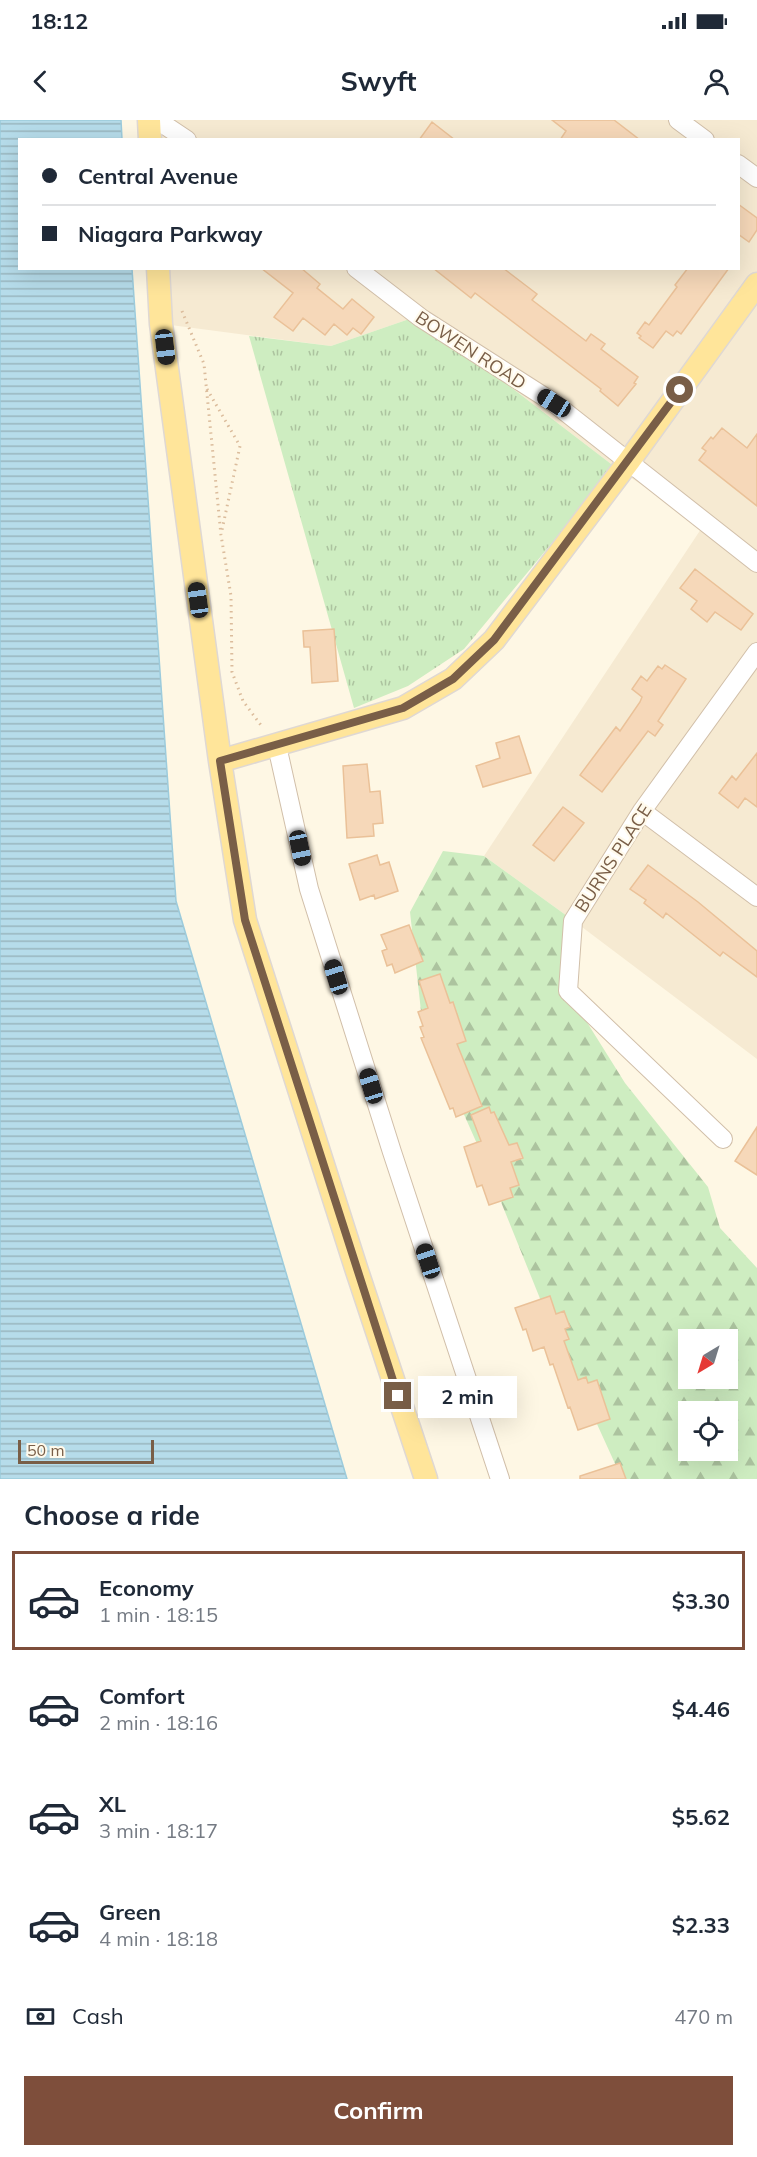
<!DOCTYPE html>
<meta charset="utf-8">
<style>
:root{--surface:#fff;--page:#f6f6f7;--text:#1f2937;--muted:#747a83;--line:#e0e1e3;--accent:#7e4e3b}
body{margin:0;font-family:Mulish,sans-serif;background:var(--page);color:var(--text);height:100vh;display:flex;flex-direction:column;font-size:22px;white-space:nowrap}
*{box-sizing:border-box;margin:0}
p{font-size:20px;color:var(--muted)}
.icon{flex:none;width:33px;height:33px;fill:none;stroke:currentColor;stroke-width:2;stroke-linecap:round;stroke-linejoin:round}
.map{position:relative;height:1359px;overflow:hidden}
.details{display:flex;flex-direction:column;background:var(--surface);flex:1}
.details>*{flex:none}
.banner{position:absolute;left:18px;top:18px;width:722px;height:132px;border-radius:0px;box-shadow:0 6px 24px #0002;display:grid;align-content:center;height:132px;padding:0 24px;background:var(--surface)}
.needle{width:39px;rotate:218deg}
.fabs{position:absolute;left:678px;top:1209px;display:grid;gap:12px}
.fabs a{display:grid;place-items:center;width:60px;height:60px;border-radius:0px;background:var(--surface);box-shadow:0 6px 24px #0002;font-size:30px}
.scale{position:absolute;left:18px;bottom:15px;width:136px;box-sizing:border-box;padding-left:6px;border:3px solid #795e47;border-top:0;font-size:16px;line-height:21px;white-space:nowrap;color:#795e47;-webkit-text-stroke:4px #fffaec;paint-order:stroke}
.end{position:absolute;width:27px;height:27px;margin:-14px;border:8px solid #795e47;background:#fff;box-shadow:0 0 0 3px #fff}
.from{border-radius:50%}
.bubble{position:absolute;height:42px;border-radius:0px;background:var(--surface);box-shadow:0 6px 24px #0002;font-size:20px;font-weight:700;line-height:42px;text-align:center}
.car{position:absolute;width:18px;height:36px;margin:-18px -9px;border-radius:8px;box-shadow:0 0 4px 2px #0007;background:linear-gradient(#222 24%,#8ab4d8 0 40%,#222 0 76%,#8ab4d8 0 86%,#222 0)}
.banner b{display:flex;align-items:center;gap:21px;height:57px;font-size:22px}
.banner b+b{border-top:2px solid var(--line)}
.banner i{width:15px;height:15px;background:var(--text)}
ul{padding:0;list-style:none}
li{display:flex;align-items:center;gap:18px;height:99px;margin:0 12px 9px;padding:0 12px;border:3px solid transparent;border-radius:0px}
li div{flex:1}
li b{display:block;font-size:22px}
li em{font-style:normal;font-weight:700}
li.selected{border-color:var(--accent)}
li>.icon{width:54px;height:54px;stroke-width:1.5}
h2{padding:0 24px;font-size:27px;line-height:72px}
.pay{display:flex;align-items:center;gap:15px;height:66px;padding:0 24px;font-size:22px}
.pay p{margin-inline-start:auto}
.action{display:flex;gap:12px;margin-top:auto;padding:12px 24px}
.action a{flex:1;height:69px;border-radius:0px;background:var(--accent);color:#fff;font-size:24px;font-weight:700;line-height:69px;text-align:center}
.status{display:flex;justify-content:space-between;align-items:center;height:42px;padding:0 30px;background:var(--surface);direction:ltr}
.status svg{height:16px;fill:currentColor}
header{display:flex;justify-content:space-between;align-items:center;height:78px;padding:0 24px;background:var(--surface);font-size:27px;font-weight:700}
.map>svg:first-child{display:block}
</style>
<div class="status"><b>18:12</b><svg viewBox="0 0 49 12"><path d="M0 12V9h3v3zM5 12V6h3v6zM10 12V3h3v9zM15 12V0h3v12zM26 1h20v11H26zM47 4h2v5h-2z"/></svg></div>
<header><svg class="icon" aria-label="back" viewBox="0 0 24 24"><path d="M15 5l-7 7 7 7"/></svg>Swyft<svg class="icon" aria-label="person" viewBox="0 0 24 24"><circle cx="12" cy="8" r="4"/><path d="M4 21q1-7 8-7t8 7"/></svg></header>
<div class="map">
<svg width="757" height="1359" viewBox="0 0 757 1359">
<defs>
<pattern id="forest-firs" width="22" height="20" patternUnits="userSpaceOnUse" patternTransform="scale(1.5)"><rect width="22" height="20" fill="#ceedc1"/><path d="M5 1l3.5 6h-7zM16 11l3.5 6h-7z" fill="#acc39f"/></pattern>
<pattern id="park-tufts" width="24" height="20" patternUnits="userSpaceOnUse" patternTransform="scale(1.5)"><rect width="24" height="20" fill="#ceedc1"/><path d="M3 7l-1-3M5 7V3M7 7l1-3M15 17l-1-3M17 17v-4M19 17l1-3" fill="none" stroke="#acc39f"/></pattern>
<pattern id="water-rules" width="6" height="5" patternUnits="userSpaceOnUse" patternTransform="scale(1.5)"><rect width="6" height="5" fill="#b6dcea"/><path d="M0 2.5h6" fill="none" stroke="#99b6bf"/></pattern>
</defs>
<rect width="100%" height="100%" fill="#fef7e4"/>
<path fill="#f6ead2" d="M 149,0 L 757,0 L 757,939 L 574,801 L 484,736 L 703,406 L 615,347 L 418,196 L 331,226 L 163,204 L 159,149 L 738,148 L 738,20 L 151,20 Z"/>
<path fill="url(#forest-firs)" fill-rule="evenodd" d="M 443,731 L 484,736 L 574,801 L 568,872 L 625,963 L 708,1067 L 720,1108 L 757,1148 L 757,1359 L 622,1359 L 541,1181 L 482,1035 L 422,900 L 410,792 ZM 688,1220 L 728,1220 L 728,1258 L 688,1258 ZM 688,1292 L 728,1292 L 728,1330 L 688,1330 Z"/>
<path fill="url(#park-tufts)" d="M 418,196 L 615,347 L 464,529 L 408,566 L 354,588 L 249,216 L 331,226 Z"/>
<path fill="url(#water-rules)" stroke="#9ccbdc" stroke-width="1.5" d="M 0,0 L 121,0 L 122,19 L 20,20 L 20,148 L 132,149 L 176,781 L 347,1359 L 0,1359 Z"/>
<path fill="#f6d8b9" stroke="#eac198" stroke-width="1.5" d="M 552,0 L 614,0 L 640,20 L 560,20 L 566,11 Z
M 432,2 L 455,20 L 419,20 Z
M 738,84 L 757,98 L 757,110 L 749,122 L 738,114 Z
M 261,148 L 301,148 L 320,164 L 317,168 L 343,189 L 352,179 L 374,197 L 361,214 L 353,208 L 347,215 L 334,204 L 325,215 L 303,198 L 293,211 L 274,197 L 293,173 Z
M 433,148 L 503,148 L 537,174 L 532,180 L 586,221 L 591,214 L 605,224 L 601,229 L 638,257 L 634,263 L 636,264 L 618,286 L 600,271 L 601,269 L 475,173 L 471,178 Z
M 688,148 L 729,148 L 681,214 L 677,211 L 673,216 L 666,211 L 653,228 L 639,218 L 641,216 L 637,213 L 645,202 L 649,205 L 677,167 L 675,165 Z
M 722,308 L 747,328 L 757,314 L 757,386 L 699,340 L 706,331 L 702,328 L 711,317 L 713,319 Z
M 695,449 L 753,494 L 741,510 L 715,492 L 707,502 L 691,489 L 697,481 L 680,468 Z
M 334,509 L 338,561 L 312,563 L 310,527 L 304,527 L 303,511 Z
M 665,545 L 686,559 L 658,601 L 663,605 L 655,616 L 648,611 L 602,672 L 580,655 L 616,607 L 620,611 L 640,582 L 642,577 L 632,569 L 641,556 L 647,561 L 658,546 L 662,549 Z
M 519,616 L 531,653 L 483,667 L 476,646 L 500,638 L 496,623 Z
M 757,633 L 757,687 L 745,678 L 738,688 L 719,673 L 732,656 L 736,660 Z
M 367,644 L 370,672 L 380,671 L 383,703 L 373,704 L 374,716 L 347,718 L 343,646 Z
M 563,687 L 584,703 L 554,741 L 533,725 Z
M 377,735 L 380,745 L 389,742 L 398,771 L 375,779 L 374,775 L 360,780 L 349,744 Z
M 648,745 L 698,782 L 757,831 L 757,857 L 723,832 L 720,836 L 666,793 L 663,798 L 644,783 L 646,780 L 630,769 Z
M 409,805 L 423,841 L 395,853 L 392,844 L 387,846 L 382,831 L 387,829 L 381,815 Z
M 440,854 L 450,883 L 453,882 L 466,921 L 457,924 L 482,986 L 456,997 L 453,988 L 450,989 L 421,918 L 424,917 L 420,907 L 423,906 L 418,892 L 428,888 L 419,861 Z
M 489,987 L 491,993 L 494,992 L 509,1025 L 517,1023 L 523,1038 L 511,1042 L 519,1065 L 510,1068 L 513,1077 L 489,1085 L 482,1065 L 477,1067 L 464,1027 L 481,1021 L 471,995 Z
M 757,1007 L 757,1055 L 735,1041 Z
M 550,1176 L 556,1194 L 564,1191 L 570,1207 L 565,1209 L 569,1219 L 564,1221 L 578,1260 L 586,1257 L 588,1263 L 597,1260 L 610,1299 L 578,1310 L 570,1287 L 568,1288 L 553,1244 L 550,1245 L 544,1227 L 533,1231 L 526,1209 L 523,1210 L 515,1188 Z
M 620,1343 L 626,1359 L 580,1359 L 580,1356 Z"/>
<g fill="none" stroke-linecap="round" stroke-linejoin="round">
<g stroke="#d1bfa9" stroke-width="20">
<path id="minor" d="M 157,0 L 187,20
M 678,0 L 705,20
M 738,44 L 757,58
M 356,148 L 421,198 L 554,283 L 757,443
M 277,626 L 309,769 L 392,1032 L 500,1359
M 642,691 L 757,777
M 723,1019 L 568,871 L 573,801 L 642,691 L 757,532"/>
</g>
<g stroke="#dfd8d3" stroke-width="25">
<path id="major" d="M 149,0 L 150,20
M 158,148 L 161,204 L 220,641 L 245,800 L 357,1151 L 426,1359
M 220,641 L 403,588 L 453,559 L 494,520 L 629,341 L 757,164"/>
</g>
<path stroke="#dbbc9c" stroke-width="3" stroke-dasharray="1.5 4.5" stroke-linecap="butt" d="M 182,191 L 204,244 L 221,415 L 231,476 L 232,552 L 243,581 L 263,608
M 207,269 L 240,326 L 222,410"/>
<use href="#minor" stroke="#fff" stroke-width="18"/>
<use href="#major" stroke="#ffe59a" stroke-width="22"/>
</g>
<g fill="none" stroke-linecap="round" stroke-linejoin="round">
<path stroke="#795e47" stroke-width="8" d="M 398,1276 L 245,800 L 220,641 L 403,588 L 453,559 L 494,520 L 680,270"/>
</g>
<g text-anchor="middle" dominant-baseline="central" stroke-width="4.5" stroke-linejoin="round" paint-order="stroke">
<g font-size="18" fill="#795e47" stroke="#fffaec">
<text transform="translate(471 230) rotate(33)">BOWEN ROAD</text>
<text transform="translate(613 738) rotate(-57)">BURNS PLACE</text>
</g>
</g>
</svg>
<div class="fabs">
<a><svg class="needle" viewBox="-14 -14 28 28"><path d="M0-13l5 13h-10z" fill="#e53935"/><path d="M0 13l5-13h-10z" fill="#747a83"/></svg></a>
<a><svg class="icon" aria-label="locate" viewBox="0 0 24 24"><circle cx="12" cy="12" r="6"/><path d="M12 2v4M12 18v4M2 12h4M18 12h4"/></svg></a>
</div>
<div class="scale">50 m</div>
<i class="end from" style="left:680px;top:270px"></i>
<i class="end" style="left:398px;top:1276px"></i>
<div class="bubble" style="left:418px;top:1256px;width:99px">2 min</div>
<i class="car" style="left:165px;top:227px;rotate:173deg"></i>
<i class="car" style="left:554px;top:283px;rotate:302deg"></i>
<i class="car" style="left:198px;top:480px;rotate:352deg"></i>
<i class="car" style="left:300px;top:728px;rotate:168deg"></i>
<i class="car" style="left:336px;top:857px;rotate:343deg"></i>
<i class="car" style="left:371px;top:966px;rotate:343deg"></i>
<i class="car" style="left:428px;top:1141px;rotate:342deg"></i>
<div class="banner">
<b><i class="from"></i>Central Avenue</b>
<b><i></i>Niagara Parkway</b>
</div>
</div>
<section class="details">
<h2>Choose a ride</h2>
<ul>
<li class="selected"><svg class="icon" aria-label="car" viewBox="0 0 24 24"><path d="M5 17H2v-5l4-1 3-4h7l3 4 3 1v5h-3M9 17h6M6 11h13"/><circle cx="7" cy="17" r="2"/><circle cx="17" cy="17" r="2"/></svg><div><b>Economy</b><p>1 min · 18:15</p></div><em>$3.30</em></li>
<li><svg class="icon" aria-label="car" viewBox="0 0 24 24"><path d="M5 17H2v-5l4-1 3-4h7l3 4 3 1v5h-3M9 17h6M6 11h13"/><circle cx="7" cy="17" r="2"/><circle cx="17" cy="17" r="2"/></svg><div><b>Comfort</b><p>2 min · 18:16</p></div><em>$4.46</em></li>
<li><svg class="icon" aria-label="car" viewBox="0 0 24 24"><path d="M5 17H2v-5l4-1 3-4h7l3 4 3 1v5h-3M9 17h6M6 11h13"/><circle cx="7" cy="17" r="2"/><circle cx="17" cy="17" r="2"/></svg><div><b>XL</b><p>3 min · 18:17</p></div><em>$5.62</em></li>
<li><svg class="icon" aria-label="car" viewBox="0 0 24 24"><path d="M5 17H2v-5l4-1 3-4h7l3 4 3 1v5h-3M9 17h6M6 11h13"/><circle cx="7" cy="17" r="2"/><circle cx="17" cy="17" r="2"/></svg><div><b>Green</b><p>4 min · 18:18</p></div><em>$2.33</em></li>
</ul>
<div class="pay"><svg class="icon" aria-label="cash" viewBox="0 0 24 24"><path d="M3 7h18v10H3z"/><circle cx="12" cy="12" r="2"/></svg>Cash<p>470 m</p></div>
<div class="action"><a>Confirm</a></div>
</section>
